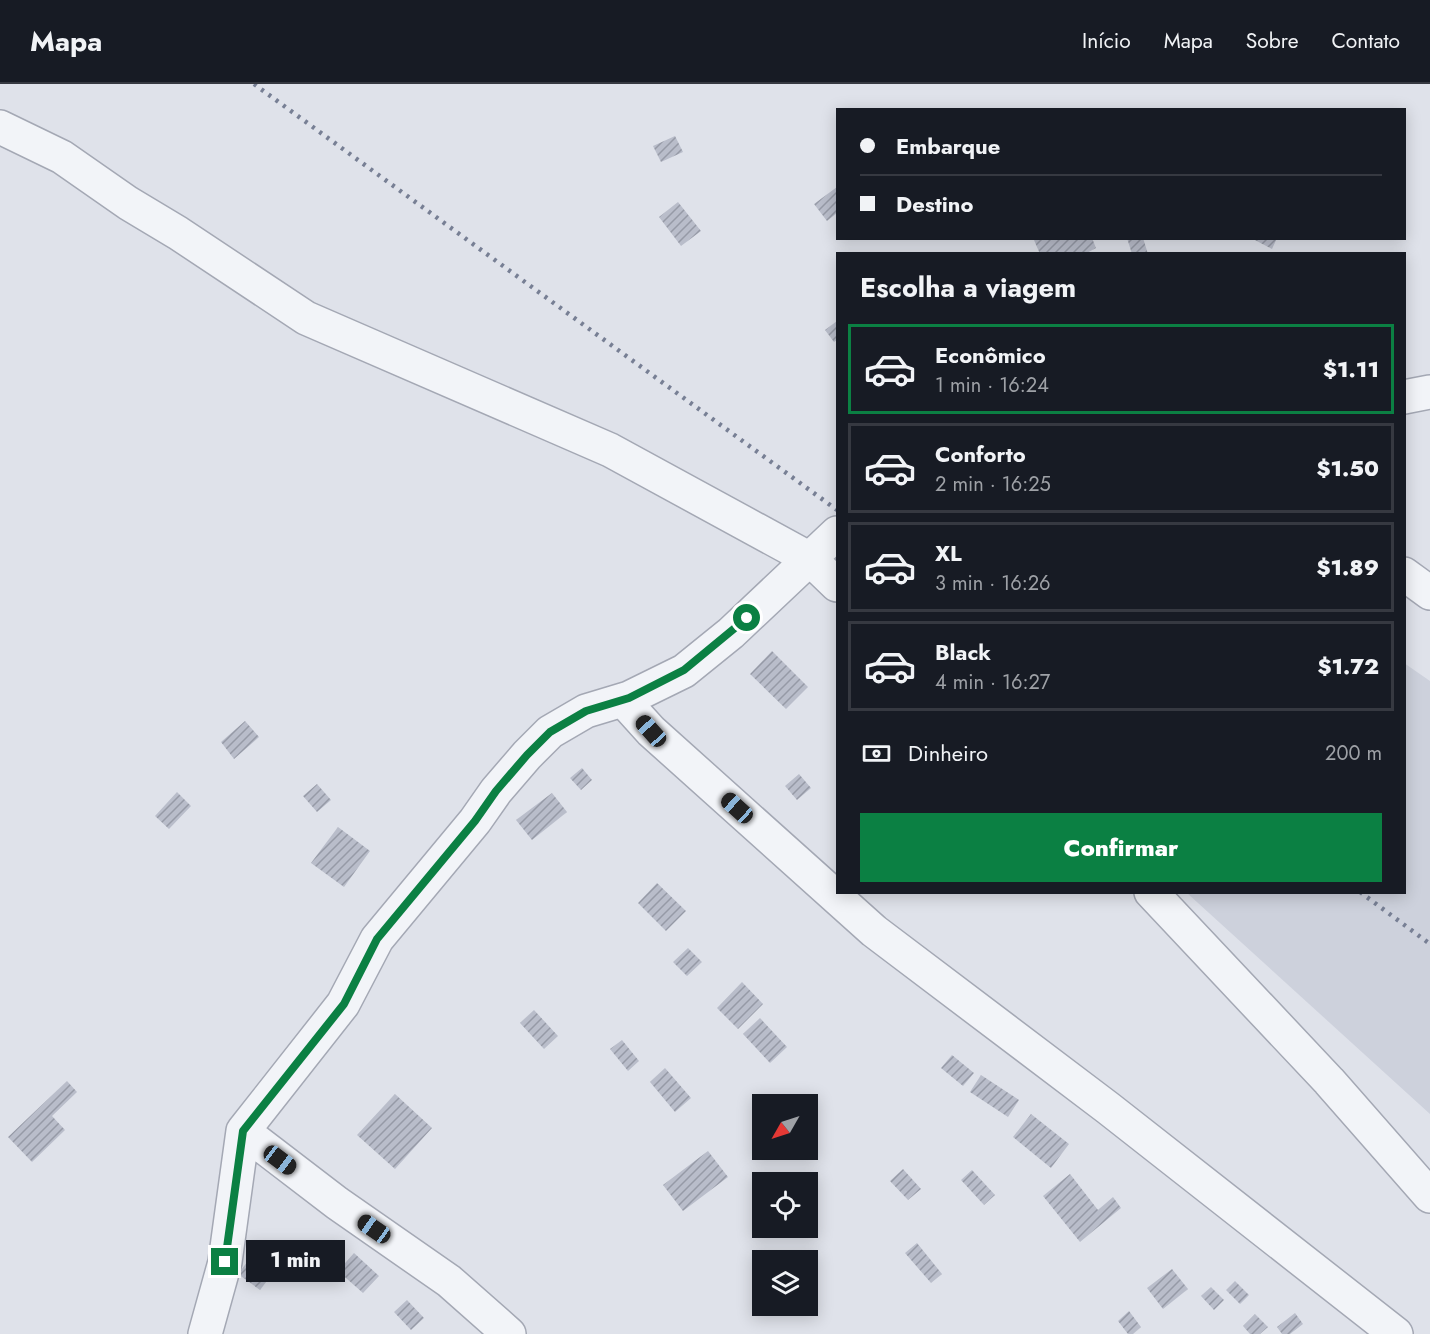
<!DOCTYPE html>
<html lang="pt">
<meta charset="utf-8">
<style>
:root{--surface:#171b24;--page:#242831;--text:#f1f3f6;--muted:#9ea1a6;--line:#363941;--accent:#0b8043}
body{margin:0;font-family:Jost,sans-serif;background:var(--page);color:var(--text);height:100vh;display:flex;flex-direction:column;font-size:22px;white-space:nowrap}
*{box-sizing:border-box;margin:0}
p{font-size:20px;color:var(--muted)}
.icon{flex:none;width:33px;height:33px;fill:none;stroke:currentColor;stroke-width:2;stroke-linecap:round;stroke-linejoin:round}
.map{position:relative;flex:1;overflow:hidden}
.side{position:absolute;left:836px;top:168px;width:570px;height:642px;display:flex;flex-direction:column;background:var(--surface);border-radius:0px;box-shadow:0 3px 15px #0003}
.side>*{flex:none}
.guide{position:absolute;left:836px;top:24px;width:570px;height:132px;border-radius:0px;box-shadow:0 3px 15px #0003;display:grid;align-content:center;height:132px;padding:0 24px;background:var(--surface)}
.needle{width:39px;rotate:231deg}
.tools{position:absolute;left:752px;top:1010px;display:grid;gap:12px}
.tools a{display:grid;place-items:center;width:66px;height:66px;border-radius:0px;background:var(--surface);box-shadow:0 3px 15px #0003;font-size:30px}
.end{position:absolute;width:27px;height:27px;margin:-14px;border:8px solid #0b8043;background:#fff;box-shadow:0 0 0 3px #fff}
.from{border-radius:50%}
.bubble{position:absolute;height:42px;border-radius:0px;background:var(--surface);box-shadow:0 3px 15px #0003;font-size:20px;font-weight:800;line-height:42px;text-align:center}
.car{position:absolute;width:18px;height:36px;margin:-18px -9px;border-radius:8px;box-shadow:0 0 4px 2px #0007;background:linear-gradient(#222 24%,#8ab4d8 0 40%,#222 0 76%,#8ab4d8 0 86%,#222 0)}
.guide b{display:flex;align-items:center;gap:21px;height:57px;font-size:22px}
.guide b+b{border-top:2px solid var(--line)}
.guide i{width:15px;height:15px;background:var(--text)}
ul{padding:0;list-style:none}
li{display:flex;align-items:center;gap:18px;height:90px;margin:0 12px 9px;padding:0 12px;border:3px solid var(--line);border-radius:0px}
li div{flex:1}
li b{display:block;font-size:22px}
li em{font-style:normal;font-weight:800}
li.current{border-color:var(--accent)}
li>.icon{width:54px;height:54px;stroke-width:1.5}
h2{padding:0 24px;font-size:27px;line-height:72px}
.pay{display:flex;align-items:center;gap:15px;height:66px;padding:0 24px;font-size:22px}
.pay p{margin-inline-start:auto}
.button{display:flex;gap:12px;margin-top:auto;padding:12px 24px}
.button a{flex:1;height:69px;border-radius:0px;background:var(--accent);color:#fff;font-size:24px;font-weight:800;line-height:69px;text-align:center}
header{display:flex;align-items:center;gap:36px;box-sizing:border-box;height:84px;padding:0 30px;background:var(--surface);border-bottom:2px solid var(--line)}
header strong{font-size:28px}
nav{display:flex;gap:33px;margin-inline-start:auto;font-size:21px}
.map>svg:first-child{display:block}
</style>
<header>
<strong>Mapa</strong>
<nav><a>Início</a><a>Mapa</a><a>Sobre</a><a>Contato</a></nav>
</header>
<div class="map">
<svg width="1430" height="1250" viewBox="0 0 1430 1250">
<defs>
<pattern id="building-hatch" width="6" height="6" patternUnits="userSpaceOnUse" patternTransform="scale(1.5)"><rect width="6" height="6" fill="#b9bdca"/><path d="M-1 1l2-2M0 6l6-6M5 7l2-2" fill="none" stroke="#969aa6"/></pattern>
</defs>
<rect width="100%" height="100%" fill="#dfe2ea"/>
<path fill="#cdd1dc" d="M 1404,579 L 1430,597 L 1430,1030 L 1187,809 L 1404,808 Z"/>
<path fill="url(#building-hatch)" d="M 675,52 L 683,68 L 661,78 L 653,62 Z
M 837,103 L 837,129 L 827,137 L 814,120 Z
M 678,118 L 701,147 L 681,162 L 659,133 Z
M 1036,154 L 1092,154 L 1096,164 L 1085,170 L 1040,170 L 1034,156 Z
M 1127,154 L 1143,154 L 1148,170 L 1132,170 Z
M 1251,154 L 1277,154 L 1272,165 Z
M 837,237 L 837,256 L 834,258 L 825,246 Z
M 772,567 L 808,603 L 786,625 L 750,590 Z
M 245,637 L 259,653 L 234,675 L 221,658 Z
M 582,684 L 592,696 L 581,706 L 570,694 Z
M 799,690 L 811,704 L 797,716 L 785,702 Z
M 317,700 L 331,716 L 317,728 L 303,712 Z
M 177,708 L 191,722 L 169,745 L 155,732 Z
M 552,709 L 567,728 L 532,756 L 516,736 Z
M 338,743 L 370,767 L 344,803 L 311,779 Z
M 657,799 L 686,827 L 666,847 L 638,819 Z
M 688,864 L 702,878 L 687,892 L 673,878 Z
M 742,898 L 763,920 L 738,945 L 717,924 Z
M 534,926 L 558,952 L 544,965 L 520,939 Z
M 760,934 L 787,963 L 770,979 L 743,950 Z
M 622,956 L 639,977 L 628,987 L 610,965 Z
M 952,971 L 974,989 L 963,1002 L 941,984 Z
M 665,984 L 691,1014 L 675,1028 L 650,998 Z
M 981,991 L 1019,1016 L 1008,1033 L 970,1008 Z
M 67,997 L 77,1008 L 52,1032 L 65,1046 L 32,1078 L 8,1053 Z
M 395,1010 L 432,1044 L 395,1085 L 357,1051 Z
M 1031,1030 L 1069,1060 L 1051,1084 L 1013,1053 Z
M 708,1067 L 728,1093 L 683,1127 L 663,1101 Z
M 903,1085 L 921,1105 L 908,1116 L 890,1097 Z
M 972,1086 L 995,1111 L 984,1121 L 961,1096 Z
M 1070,1090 L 1098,1126 L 1113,1113 L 1121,1124 L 1080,1158 L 1043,1112 Z
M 917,1159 L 942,1190 L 931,1199 L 905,1169 Z
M 354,1169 L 379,1192 L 363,1209 L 338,1187 Z
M 251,1173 L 273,1189 L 260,1206 L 238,1190 Z
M 1172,1185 L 1188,1205 L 1163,1225 L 1147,1204 Z
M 1235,1197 L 1249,1211 L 1240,1220 L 1226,1206 Z
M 1211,1203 L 1224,1216 L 1214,1226 L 1201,1212 Z
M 407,1216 L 424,1234 L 411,1246 L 394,1228 Z
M 1129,1227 L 1141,1243 L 1133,1250 L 1128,1250 L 1118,1237 Z
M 1295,1229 L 1303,1240 L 1290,1250 L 1282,1250 L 1277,1243 Z
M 1255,1230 L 1268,1243 L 1260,1250 L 1250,1250 L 1243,1242 Z"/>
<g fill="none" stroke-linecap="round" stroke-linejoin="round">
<g stroke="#a4a8b4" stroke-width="36">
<path id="minor" d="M 0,43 L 62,73 L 128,119 L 178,149 L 306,234 L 610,366 L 810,475 L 837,501
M 1404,313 L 1430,308
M 1404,490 L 1430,509
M 623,616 L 651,647 L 874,847 L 1108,1024 L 1396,1250
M 1151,808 L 1329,997 L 1430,1112
M 243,1047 L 337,1119 L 449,1197 L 509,1250
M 205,1250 L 225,1178 L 243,1047 L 343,920 L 377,855 L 475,737 L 496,707 L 527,671 L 550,648 L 586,627 L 629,614 L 684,587 L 731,549 L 837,449"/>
</g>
<use href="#minor" stroke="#f2f4f8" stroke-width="33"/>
<path stroke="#777f94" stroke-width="4.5" stroke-dasharray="3 6" stroke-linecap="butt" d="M 254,0 L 837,426
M 1360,808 L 1430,860"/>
</g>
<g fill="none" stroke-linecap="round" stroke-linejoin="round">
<path stroke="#0b8043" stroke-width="8" d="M 225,1178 L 243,1047 L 344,920 L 377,855 L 475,737 L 496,707 L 527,671 L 550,648 L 586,627 L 629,614 L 684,586 L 747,534"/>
</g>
</svg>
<div class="tools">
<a><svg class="needle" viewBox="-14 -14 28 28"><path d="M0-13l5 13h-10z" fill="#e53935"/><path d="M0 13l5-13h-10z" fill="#9ea1a6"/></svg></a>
<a><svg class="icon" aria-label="locate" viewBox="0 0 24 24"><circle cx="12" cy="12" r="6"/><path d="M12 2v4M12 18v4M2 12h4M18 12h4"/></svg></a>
<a><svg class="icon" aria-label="layers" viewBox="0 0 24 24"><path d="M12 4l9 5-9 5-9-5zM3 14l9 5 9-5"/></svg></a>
</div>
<i class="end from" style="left:747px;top:534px"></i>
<i class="end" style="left:225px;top:1178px"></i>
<div class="bubble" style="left:246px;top:1156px;width:99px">1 min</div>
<i class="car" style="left:651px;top:647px;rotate:318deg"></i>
<i class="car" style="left:737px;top:724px;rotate:312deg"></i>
<i class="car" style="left:280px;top:1076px;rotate:127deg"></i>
<i class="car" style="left:374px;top:1145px;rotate:305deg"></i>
<div class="guide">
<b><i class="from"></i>Embarque</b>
<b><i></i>Destino</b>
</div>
<section class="side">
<h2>Escolha a viagem</h2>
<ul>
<li class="current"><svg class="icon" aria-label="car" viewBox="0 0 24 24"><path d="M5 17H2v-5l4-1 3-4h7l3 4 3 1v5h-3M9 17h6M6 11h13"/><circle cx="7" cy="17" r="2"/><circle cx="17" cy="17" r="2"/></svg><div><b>Econômico</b><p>1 min · 16:24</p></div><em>$1.11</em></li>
<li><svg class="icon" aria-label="car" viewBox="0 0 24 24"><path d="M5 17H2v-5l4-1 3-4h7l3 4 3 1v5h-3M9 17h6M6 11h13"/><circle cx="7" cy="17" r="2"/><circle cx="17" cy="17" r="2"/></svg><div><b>Conforto</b><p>2 min · 16:25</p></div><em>$1.50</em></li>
<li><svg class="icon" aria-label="car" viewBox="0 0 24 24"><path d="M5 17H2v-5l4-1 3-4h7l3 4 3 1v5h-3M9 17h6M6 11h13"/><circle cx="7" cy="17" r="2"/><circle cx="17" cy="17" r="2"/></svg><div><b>XL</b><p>3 min · 16:26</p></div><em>$1.89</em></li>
<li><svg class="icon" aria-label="car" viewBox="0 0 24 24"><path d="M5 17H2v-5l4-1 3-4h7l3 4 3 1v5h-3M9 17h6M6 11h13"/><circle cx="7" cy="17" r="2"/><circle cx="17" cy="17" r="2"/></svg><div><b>Black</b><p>4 min · 16:27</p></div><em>$1.72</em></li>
</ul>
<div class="pay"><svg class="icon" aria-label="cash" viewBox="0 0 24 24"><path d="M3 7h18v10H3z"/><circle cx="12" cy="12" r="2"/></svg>Dinheiro<p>200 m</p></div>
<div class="button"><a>Confirmar</a></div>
</section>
</div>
